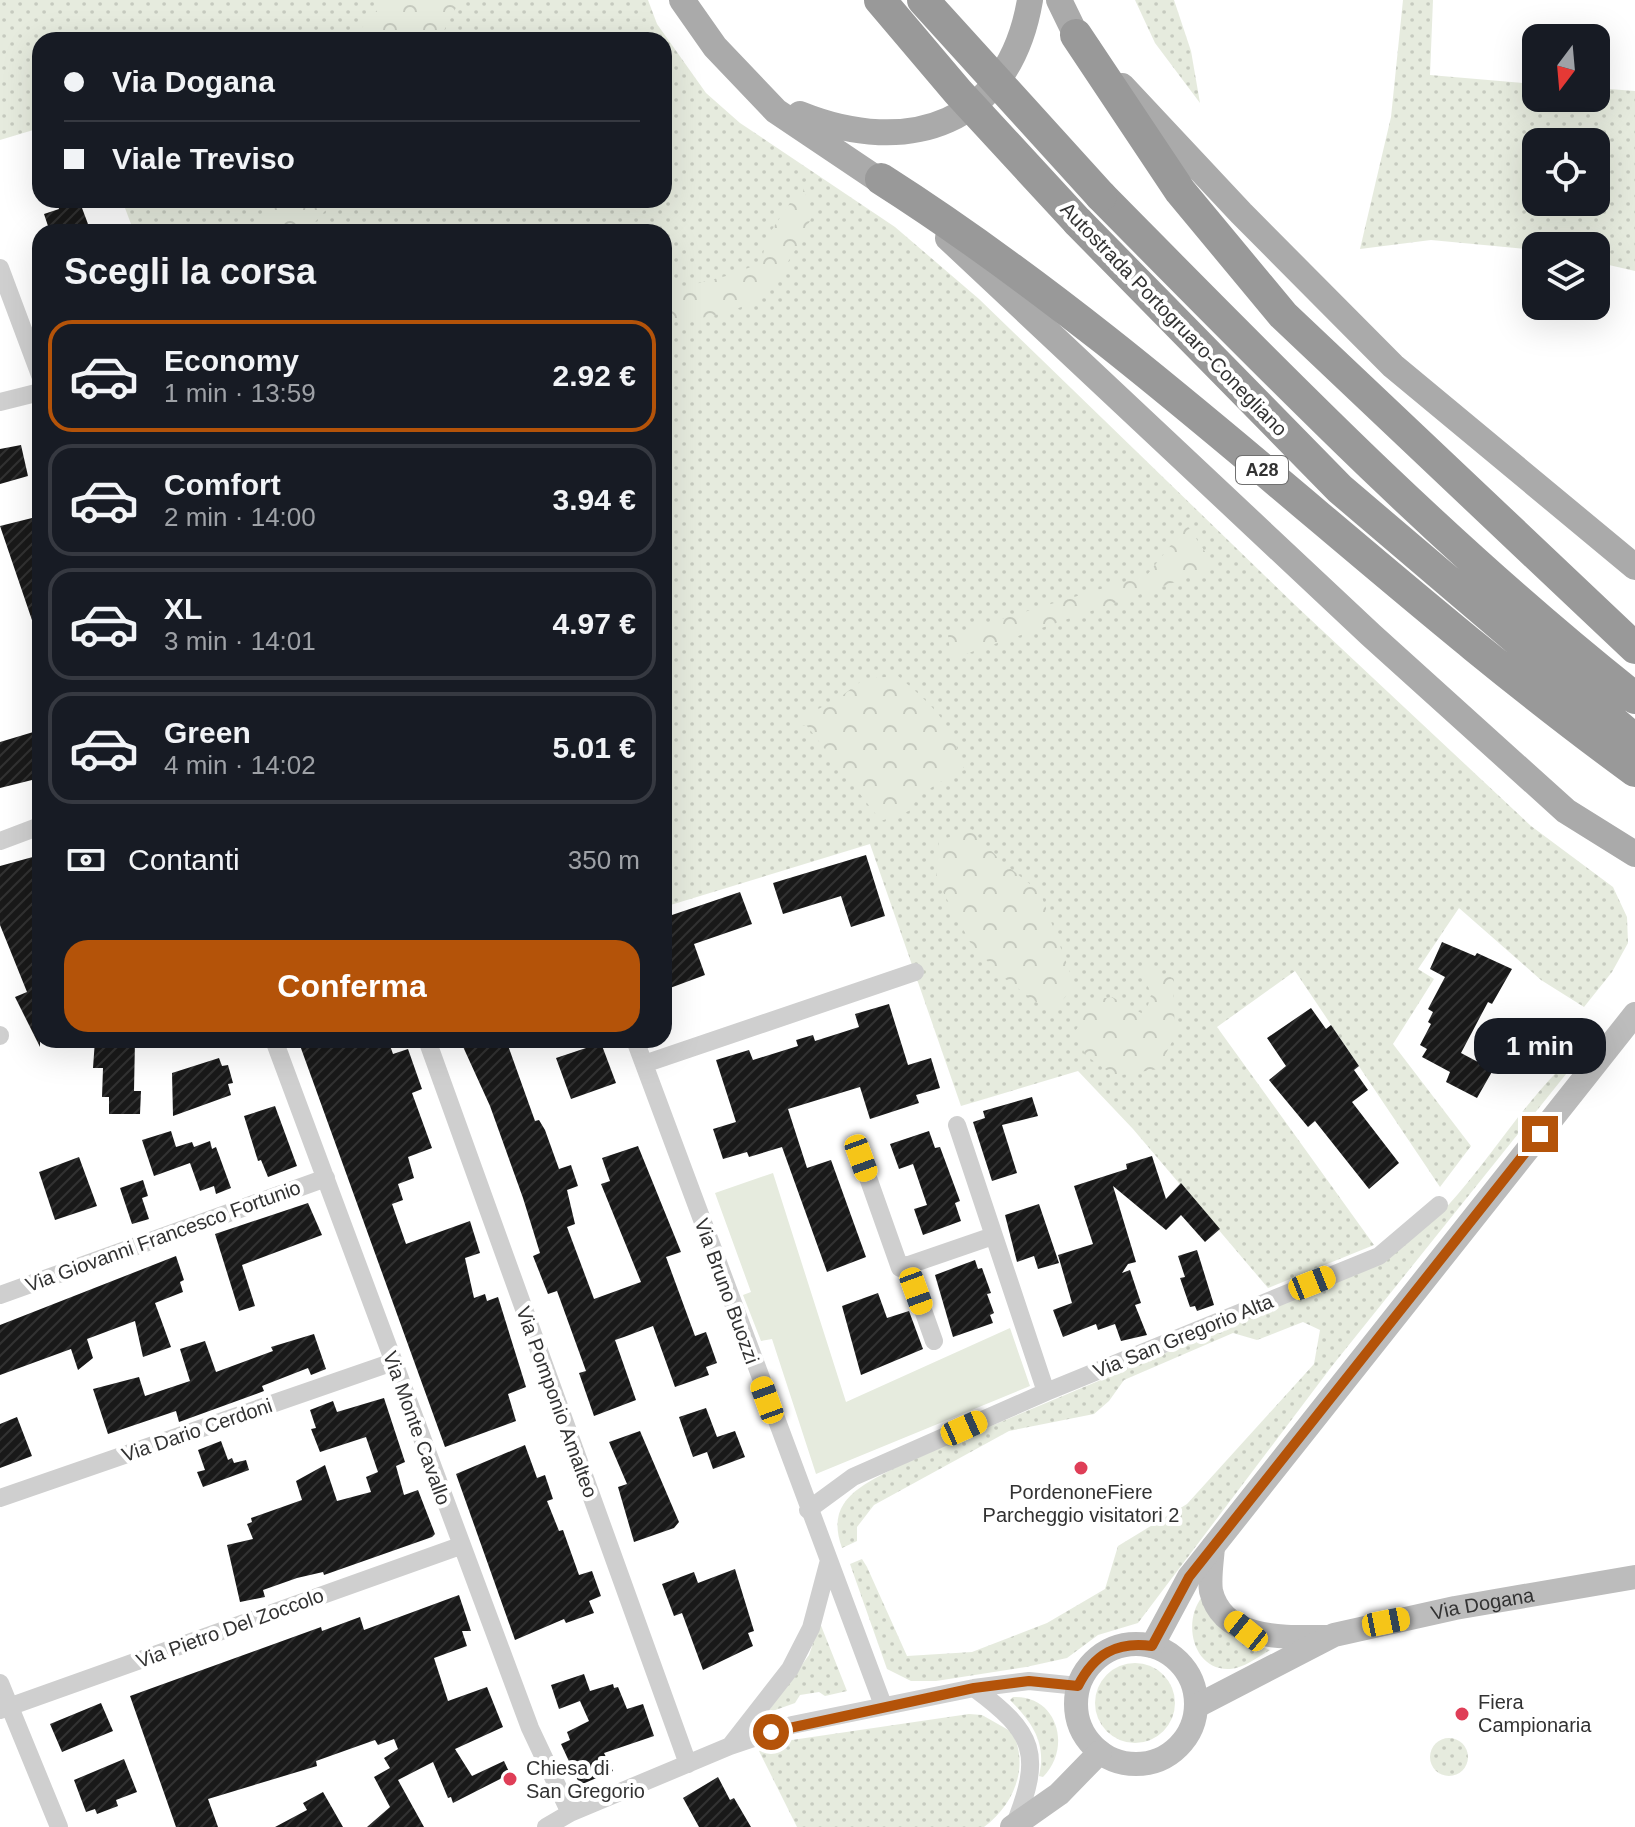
<!DOCTYPE html>
<html lang="it">
<meta charset="utf-8">
<style>
:root{--surface:#171b24;--page:#20242c;--text:#f1f3f6;--muted:#9ea1a6;--line:#363941;--accent:#b45309}
body{margin:0;font-family:Helvetica,sans-serif;background:var(--page);color:var(--text);height:100vh;display:flex;flex-direction:column;font-size:30px;white-space:nowrap}
*{box-sizing:border-box;margin:0}
p{font-size:26px;color:var(--muted)}
.icon{flex:none;width:44px;height:44px;fill:none;stroke:currentColor;stroke-width:2;stroke-linecap:round;stroke-linejoin:round}
.map{position:relative;flex:1;overflow:hidden}
.details{position:absolute;left:32px;top:224px;width:640px;height:824px;display:flex;flex-direction:column;background:var(--surface);border-radius:24px;box-shadow:0 8px 32px #0002}
.details>*{flex:none}
.banner{position:absolute;left:32px;top:32px;width:640px;height:176px;border-radius:24px;box-shadow:0 8px 32px #0002;display:grid;align-content:center;height:176px;padding:0 32px;background:var(--surface)}
.needle{width:52px;rotate:196deg}
.fabs{position:absolute;left:1522px;top:24px;display:grid;gap:16px}
.fabs a{display:grid;place-items:center;width:88px;height:88px;border-radius:16px;background:var(--surface);box-shadow:0 8px 32px #0002;font-size:40px}
.end{position:absolute;width:36px;height:36px;margin:-18px;border:10px solid #b45309;background:#fff;box-shadow:0 0 0 4px #fff}
.from{border-radius:50%}
.bubble{position:absolute;height:56px;border-radius:24px;background:var(--surface);box-shadow:0 8px 32px #0002;font-size:26px;font-weight:700;line-height:56px;text-align:center}
.car{position:absolute;width:24px;height:48px;margin:-24px -12px;border-radius:10px;box-shadow:0 0 6px 2px #0007;background:linear-gradient(#f5c518 24%,#345 0 40%,#f5c518 0 76%,#345 0 86%,#f5c518 0)}
.banner b{display:flex;align-items:center;gap:28px;height:76px;font-size:30px}
.banner b+b{border-top:2px solid var(--line)}
.banner i{width:20px;height:20px;background:var(--text)}
ul{padding:0;list-style:none}
li{display:flex;align-items:center;gap:24px;height:112px;margin:0 16px 12px;padding:0 16px;border:4px solid var(--line);border-radius:24px}
li div{flex:1}
li b{display:block;font-size:30px}
li em{font-style:normal;font-weight:700}
li.current{border-color:var(--accent)}
li>.icon{width:72px;height:72px;stroke-width:1.5}
h2{padding:0 32px;font-size:36px;line-height:96px}
.pay{display:flex;align-items:center;gap:20px;height:88px;padding:0 32px;font-size:30px}
.pay p{margin-inline-start:auto}
.cta{display:flex;gap:16px;margin-top:auto;padding:16px 32px}
.cta a{flex:1;height:92px;border-radius:24px;background:var(--accent);color:#fff;font-size:32px;font-weight:700;line-height:92px;text-align:center}
.map>svg:first-child{display:block}
</style>
<div class="map">
<svg width="1635" height="1827" viewBox="0 0 1635 1827">
<defs>
<pattern id="grass-dots" width="8" height="8" patternUnits="userSpaceOnUse" patternTransform="scale(2)"><rect width="8" height="8" fill="#e6ebde"/><path d="M2 2h.1M6 6h.1" fill="none" stroke="#c6cabf" stroke-width="1.8" stroke-linecap="round"/></pattern>
<pattern id="forest-crowns" width="20" height="18" patternUnits="userSpaceOnUse" patternTransform="scale(2)"><rect width="20" height="18" fill="#e6ebde"/><path d="M2 6a3 3 0 1 1 6 0M12 15a3 3 0 1 1 6 0" fill="none" stroke="#c6cabf"/></pattern>
<pattern id="building-hatch" width="6" height="6" patternUnits="userSpaceOnUse" patternTransform="scale(2)"><rect width="6" height="6" fill="#191919"/><path d="M-1 1l2-2M0 6l6-6M5 7l2-2" fill="none" stroke="#323232"/></pattern>
</defs>
<rect width="100%" height="100%" fill="#fff"/>
<path fill="url(#grass-dots)" fill-rule="evenodd" d="M 0,0 L 648,0 L 657,24 L 706,93 L 740,123 L 895,227 L 979,299 L 1294,604 L 1531,826 L 1613,887 L 1627,917 L 1628,943 L 1612,972 L 1584,1007 L 1541,980 L 1459,908 L 1418,969 L 1434,979 L 1393,1044 L 1471,1146 L 1440,1187 L 1295,971 L 1217,1027 L 1374,1245 L 1268,1288 L 1133,1129 L 1078,1071 L 961,1106 L 870,844 L 664,907 L 664,232 L 134,232 L 122,200 L 664,200 L 664,40 L 40,40 L 40,128 L 0,140 Z
M 1135,0 L 1174,0 L 1191,51 L 1200,103 L 1155,43 Z
M 1403,0 L 1433,0 L 1430,75 L 1536,84 L 1536,98 L 1596,98 L 1596,88 L 1635,91 L 1635,271 L 1596,262 L 1596,246 L 1536,246 L 1536,250 L 1431,240 L 1360,249 L 1391,117 ZM 1536,142 L 1596,142 L 1596,202 L 1536,202 Z
M 1595,1038 L 1332,1366 L 1138,1623 L 1098,1635 L 1067,1658 L 1026,1667 L 936,1681 L 911,1681 L 887,1669 L 850,1564 L 862,1559 L 867,1567 L 907,1656 L 972,1652 L 1047,1623 L 1105,1589 L 1118,1546 L 1187,1504 L 1314,1364 L 1320,1330 L 1303,1322 L 1257,1340 L 1233,1333 L 1124,1380 L 1109,1401 L 1094,1414 L 1009,1431 L 874,1505 L 857,1527 L 857,1541 L 842,1548 C 823,1496 868,1484 905,1462 L 1380,1263 C 1408,1243 1435,1221 1458,1194 C 1503,1142 1539,1079 1595,1038 Z
M 1202,1597 L 1231,1635 L 1270,1650 C 1258,1657 1244,1668 1230,1669 C 1193,1671 1182,1622 1202,1597 Z
M 820,1623 L 847,1691 L 825,1696 L 819,1692 L 800,1695 L 795,1703 L 767,1713 L 809,1655 Z
M1095 1703a40 40 0 1 1 80 0a40 40 0 1 1-80 0Z
M 1013,1697 C 1058,1695 1072,1748 1043,1777 L 1039,1776 C 1047,1743 1032,1722 1010,1700 Z
M 969,1714 L 982,1715 L 1012,1732 C 1030,1766 1014,1805 984,1827 L 797,1827 L 759,1751 L 785,1741 Z
M1430 1757a19 19 0 1 1 38 0a19 19 0 1 1-38 0Z"/>
<path fill="url(#forest-crowns)" d="M 386,0 L 460,0 L 439,40 L 351,40 Z
M 802,185 L 813,214 C 802,239 781,279 760,297 C 744,311 684,324 664,320 L 664,292 L 730,275 L 761,263 L 767,237 Z
M 276,200 L 335,200 L 306,232 L 251,232 Z
M 1187,525 L 1216,568 L 951,659 L 948,635 L 1147,575 Z
M 898,676 C 936,709 951,721 964,770 C 943,780 920,791 909,811 L 881,821 L 807,726 L 792,724 L 843,695 L 864,679 Z
M 971,829 L 1001,861 L 1040,892 L 1075,986 L 1051,1013 L 1000,975 L 970,942 L 936,879 L 939,841 Z
M 1141,966 L 1173,978 L 1175,1036 L 1158,1069 L 1115,1076 L 1085,1055 L 1076,1030 L 1093,1000 L 1112,997 L 1145,1015 L 1151,995 Z"/>
<path fill="#e6ebde" d="M 773,1173 L 846,1402 L 1010,1328 L 1030,1386 L 816,1474 L 772,1339 L 761,1341 L 743,1295 L 751,1292 L 715,1193 Z"/>
<path fill="url(#building-hatch)" d="M 56,200 L 79,200 L 91,232 L 50,232 L 44,214 L 59,209 Z
M 21,445 L 28,476 L 0,484 L 0,449 Z
M 40,516 L 40,628 L 35,629 L 0,526 Z
M 40,730 L 40,778 L 0,788 L 0,742 Z
M 40,855 L 40,965 L 34,967 L 40,985 L 40,1047 L 15,997 L 27,992 L 0,925 L 0,866 Z
M 866,855 L 885,916 L 851,927 L 841,896 L 783,914 L 773,883 Z
M 740,892 L 752,924 L 694,944 L 705,975 L 670,988 L 664,970 L 664,921 L 670,919 L 669,916 Z
M 1442,942 L 1475,956 L 1477,953 L 1512,969 L 1492,1004 L 1488,1002 L 1461,1053 L 1493,1070 L 1477,1098 L 1446,1082 L 1450,1072 L 1422,1057 L 1427,1049 L 1420,1045 L 1431,1024 L 1428,1022 L 1433,1012 L 1428,1009 L 1445,977 L 1430,969 Z
M 889,1004 L 908,1065 L 931,1058 L 940,1088 L 916,1095 L 919,1103 L 870,1119 L 860,1087 L 788,1109 L 807,1168 L 831,1160 L 866,1257 L 827,1272 L 782,1147 L 749,1157 L 747,1152 L 723,1159 L 713,1129 L 736,1122 L 716,1060 L 749,1050 L 753,1060 L 798,1046 L 796,1040 L 813,1035 L 815,1041 L 859,1027 L 855,1014 Z
M 1311,1008 L 1326,1029 L 1331,1025 L 1359,1066 L 1354,1070 L 1368,1090 L 1352,1102 L 1399,1163 L 1369,1189 L 1315,1121 L 1308,1127 L 1269,1080 L 1286,1066 L 1267,1038 Z
M 95,1040 L 135,1040 L 134,1091 L 141,1091 L 140,1114 L 109,1114 L 109,1097 L 102,1097 L 103,1068 L 93,1068 Z
M 298,1040 L 388,1040 L 393,1054 L 408,1049 L 422,1089 L 412,1093 L 432,1148 L 408,1157 L 414,1178 L 398,1184 L 403,1200 L 392,1204 L 406,1244 L 470,1221 L 480,1253 L 465,1258 L 474,1298 L 485,1294 L 487,1301 L 498,1297 L 526,1387 L 508,1394 L 516,1421 L 445,1447 Z
M 460,1040 L 506,1040 L 535,1121 L 539,1120 L 545,1130 L 559,1169 L 571,1165 L 578,1186 L 567,1190 L 575,1224 L 567,1227 L 594,1299 L 641,1282 L 601,1184 L 610,1181 L 602,1158 L 638,1146 L 681,1252 L 666,1257 L 695,1336 L 706,1332 L 717,1363 L 706,1367 L 709,1375 L 675,1387 L 653,1326 L 624,1337 L 615,1340 L 636,1400 L 594,1416 L 579,1373 L 586,1371 L 557,1291 L 548,1294 L 533,1256 L 540,1253 L 523,1198 L 490,1106 Z
M 601,1043 L 616,1083 L 571,1099 L 556,1058 Z
M 219,1058 L 222,1066 L 228,1065 L 233,1083 L 228,1084 L 231,1095 L 173,1116 L 172,1073 Z
M 1032,1097 L 1038,1116 L 1002,1125 L 1017,1173 L 992,1181 L 973,1122 L 985,1118 L 983,1111 Z
M 275,1106 L 297,1166 L 268,1177 L 261,1160 L 258,1161 L 244,1116 Z
M 171,1131 L 176,1147 L 192,1142 L 194,1147 L 210,1141 L 212,1149 L 216,1147 L 231,1188 L 216,1194 L 214,1186 L 200,1191 L 190,1163 L 154,1176 L 142,1140 Z
M 929,1131 L 935,1148 L 940,1147 L 960,1201 L 955,1203 L 961,1221 L 923,1235 L 914,1209 L 927,1205 L 913,1164 L 899,1169 L 890,1144 Z
M 1152,1156 L 1166,1199 L 1181,1183 L 1220,1229 L 1205,1242 L 1181,1215 L 1166,1230 L 1113,1186 L 1136,1262 L 1128,1264 L 1122,1273 L 1130,1270 L 1141,1303 L 1135,1305 L 1147,1335 L 1121,1341 L 1115,1324 L 1098,1330 L 1096,1324 L 1063,1337 L 1053,1310 L 1072,1303 L 1058,1255 L 1093,1244 L 1074,1186 L 1127,1169 L 1126,1164 Z
M 79,1157 L 97,1206 L 55,1220 L 39,1172 Z
M 143,1180 L 148,1196 L 142,1198 L 149,1219 L 132,1224 L 120,1188 Z
M 308,1203 L 322,1235 L 242,1265 L 255,1306 L 239,1311 L 215,1234 Z
M 1039,1204 L 1059,1263 L 1038,1269 L 1034,1256 L 1017,1262 L 1005,1215 Z
M 1197,1250 L 1214,1305 L 1197,1311 L 1195,1306 L 1190,1307 L 1180,1278 L 1185,1277 L 1178,1256 Z
M 176,1256 L 184,1280 L 180,1282 L 183,1292 L 155,1303 L 171,1347 L 143,1357 L 135,1321 L 87,1339 L 93,1358 L 78,1370 L 71,1349 L 0,1375 L 0,1325 Z
M 975,1260 L 978,1269 L 982,1268 L 991,1293 L 987,1294 L 994,1313 L 990,1315 L 993,1323 L 953,1337 L 935,1275 Z
M 878,1293 L 887,1318 L 909,1311 L 923,1349 L 861,1375 L 842,1306 Z
M 314,1334 L 326,1369 L 311,1375 L 308,1368 L 262,1386 L 264,1391 L 179,1422 L 176,1411 L 108,1434 L 93,1389 L 139,1377 L 145,1396 L 190,1381 L 180,1349 L 205,1341 L 216,1372 L 273,1351 L 271,1347 Z
M 384,1398 L 405,1462 L 396,1466 L 404,1495 L 418,1490 L 435,1534 L 432,1537 L 324,1575 L 323,1572 L 297,1578 L 263,1590 L 265,1597 L 240,1602 L 227,1545 L 253,1539 L 247,1524 L 252,1522 L 251,1518 L 302,1500 L 296,1481 L 325,1465 L 337,1501 L 371,1492 L 366,1477 L 378,1472 L 366,1437 L 320,1452 L 311,1429 L 316,1428 L 310,1410 L 333,1401 L 337,1412 Z
M 706,1408 L 717,1437 L 735,1431 L 745,1457 L 713,1469 L 707,1452 L 693,1457 L 679,1417 Z
M 17,1417 L 32,1456 L 0,1468 L 0,1424 Z
M 640,1431 L 679,1522 L 674,1528 L 634,1542 L 618,1487 L 627,1484 L 609,1442 Z
M 221,1441 L 228,1460 L 232,1458 L 234,1463 L 246,1460 L 249,1470 L 203,1487 L 197,1472 L 205,1470 L 198,1450 Z
M 525,1445 L 537,1478 L 545,1475 L 553,1499 L 547,1501 L 559,1531 L 563,1530 L 579,1575 L 592,1571 L 601,1596 L 589,1601 L 594,1613 L 566,1623 L 564,1619 L 515,1640 L 456,1474 Z
M 735,1569 L 754,1631 L 748,1633 L 753,1646 L 703,1670 L 682,1613 L 674,1616 L 662,1584 L 694,1572 L 698,1583 Z
M 459,1595 L 471,1631 L 462,1631 L 467,1646 L 434,1658 L 448,1701 L 487,1687 L 503,1727 L 455,1749 L 472,1776 L 504,1761 L 510,1774 L 453,1803 L 451,1797 L 448,1798 L 433,1762 L 398,1780 L 424,1827 L 367,1827 L 390,1807 L 374,1777 L 390,1768 L 384,1758 L 398,1749 L 394,1739 L 378,1745 L 375,1740 L 316,1761 L 317,1766 L 208,1799 L 218,1827 L 176,1827 L 130,1696 L 321,1627 L 322,1631 L 360,1617 L 364,1630 Z
M 584,1674 L 590,1691 L 613,1684 L 614,1688 L 618,1687 L 627,1709 L 643,1704 L 654,1736 L 604,1753 L 613,1771 L 580,1785 L 561,1744 L 570,1740 L 567,1732 L 589,1721 L 580,1701 L 559,1709 L 551,1685 Z
M 101,1703 L 113,1731 L 62,1752 L 50,1724 Z
M 124,1759 L 137,1792 L 116,1800 L 118,1806 L 97,1814 L 95,1809 L 86,1812 L 74,1780 Z
M 718,1777 L 730,1800 L 734,1798 L 751,1827 L 699,1827 L 683,1798 Z
M 323,1792 L 343,1827 L 275,1827 L 307,1810 L 303,1803 Z"/>
<g fill="none" stroke-linecap="round" stroke-linejoin="round">
<path stroke="#cfcfcf" stroke-width="18" d="M 0,268 L 40,375
M 0,402 L 40,392
M 0,841 L 40,826
M 0,1035 L 0,1036
M 274,1040 L 530,1728 L 570,1813
M 427,1040 L 688,1764
M 635,1040 L 883,1705
M 644,1064 L 915,972
M 957,1125 L 1046,1392
M 861,1158 L 900,1268 L 993,1236
M 907,1265 L 934,1341
M 0,1295 L 326,1178
M 0,1498 L 393,1362
M 808,1510 L 853,1477 L 1046,1392 L 1379,1256 L 1439,1205
M 0,1683 L 59,1827
M 974,1688 C 1035,1733 1043,1754 1014,1826
M 0,1710 L 460,1546
M 730,1746 L 790,1669 L 811,1628 L 828,1564
M 546,1827 L 570,1813 L 730,1746 L 792,1725 L 974,1688 L 1029,1681 L 1078,1686"/>
<g stroke="#bcbcbc" stroke-width="24">
<path d="M 1213,1547 C 1212,1561 1209,1578 1211,1591 C 1223,1642 1288,1637 1328,1637"/>
<circle cx="1136" cy="1704" r="60"/>
<path d="M 1152,1646 L 1189,1577 L 1635,1014"/>
<path id="s1" d="M 1197,1706 L 1334,1635 L 1455,1608 L 1635,1577"/>
<path d="M 1012,1827 L 1059,1794 L 1100,1752"/>
</g>
<path stroke="#aaa" stroke-width="26" d="M 682,0 L 715,47 L 776,111 L 895,191
M 1059,0 L 1076,35 L 1088,48
M 1122,86 L 1241,213 L 1393,366 L 1635,567
M 800,114 C 909,158 1009,124 1030,0
M 948,238 L 1371,635 L 1566,811 L 1635,854"/>
<path stroke="#999" stroke-width="32" d="M 1076,35 L 1180,191 L 1283,315 L 1635,648
M 881,179 C 1151,351 1377,583 1635,771
M 1101,196 C 1273,370 1443,546 1635,698
M 1078,222 L 1340,489 L 1635,740"/>
<path stroke="#999" stroke-width="32" d="M 880,0 L 958,92 L 1078,222
M 923,0 L 1101,196"/>
</g>
<g fill="none" stroke-linecap="round" stroke-linejoin="round">
<path stroke="#b45309" stroke-width="10" d="M 771,1732 L 974,1688 L 1029,1681 L 1078,1686 C 1094,1654 1117,1641 1152,1646 L 1189,1577 L 1540,1134"/>
</g>
<g fill="#df3e57" stroke="#fff" stroke-width="3">
<circle cx="1081" cy="1468" r="8"/>
<circle cx="1462" cy="1714" r="8"/>
<circle cx="510" cy="1779" r="8"/>
</g>
<g text-anchor="middle" dominant-baseline="central" stroke-width="8" stroke-linejoin="round" paint-order="stroke">
<rect fill="#fff" stroke="#707070" stroke-width="2" x="1236" y="456" width="52" height="28" rx="6"/>
<g font-size="18" font-weight="bold" fill="#323232">
<text x="1262" y="470">A28</text>
</g>
<g font-size="20" fill="#323232" stroke="#fff">
<text transform="translate(1174 319) rotate(46)">Autostrada Portogruaro-Conegliano</text>
<text transform="translate(163 1236) rotate(-20)">Via Giovanni Francesco Fortunio</text>
<text transform="translate(727 1291) rotate(70)">Via Bruno Buozzi</text>
<text transform="translate(1183 1336) rotate(-22)">Via San Gregorio Alta</text>
<text transform="translate(557 1402) rotate(70)">Via Pomponio Amalteo</text>
<text transform="translate(417 1428) rotate(70)">Via Monte Cavallo</text>
<text transform="translate(197 1430) rotate(-19)">Via Dario Cerdoni</text>
<text stroke="none"><textPath href="#s1" startOffset="306">Via Dogana</textPath></text>
<text transform="translate(230 1628) rotate(-20)">Via Pietro Del Zoccolo</text>
</g>
<g font-size="20" fill="#323232" stroke="#fff" text-anchor="start">
<text x="1081" y="1492" text-anchor="middle">PordenoneFiere<tspan x="1081" dy="23">Parcheggio visitatori 2</tspan></text>
<text x="1478" y="1702">Fiera<tspan x="1478" dy="23">Campionaria</tspan></text>
<text x="526" y="1768">Chiesa di<tspan x="526" dy="23">San Gregorio</tspan></text>
</g>
</g>
</svg>
<div class="fabs">
<a><svg class="needle" viewBox="-14 -14 28 28"><path d="M0-13l5 13h-10z" fill="#e53935"/><path d="M0 13l5-13h-10z" fill="#9ea1a6"/></svg></a>
<a><svg class="icon" aria-label="locate" viewBox="0 0 24 24"><circle cx="12" cy="12" r="6"/><path d="M12 2v4M12 18v4M2 12h4M18 12h4"/></svg></a>
<a><svg class="icon" aria-label="layers" viewBox="0 0 24 24"><path d="M12 4l9 5-9 5-9-5zM3 14l9 5 9-5"/></svg></a>
</div>
<i class="end from" style="left:771px;top:1732px"></i>
<i class="end" style="left:1540px;top:1134px"></i>
<div class="bubble" style="left:1474px;top:1018px;width:132px">1 min</div>
<i class="car" style="left:861px;top:1158px;rotate:160deg"></i>
<i class="car" style="left:1312px;top:1283px;rotate:68deg"></i>
<i class="car" style="left:916px;top:1291px;rotate:160deg"></i>
<i class="car" style="left:767px;top:1400px;rotate:340deg"></i>
<i class="car" style="left:964px;top:1428px;rotate:66deg"></i>
<i class="car" style="left:1386px;top:1622px;rotate:79deg"></i>
<i class="car" style="left:1246px;top:1631px;rotate:309deg"></i>
<div class="banner">
<b><i class="from"></i>Via Dogana</b>
<b><i></i>Viale Treviso</b>
</div>
<section class="details">
<h2>Scegli la corsa</h2>
<ul>
<li class="current"><svg class="icon" aria-label="car" viewBox="0 0 24 24"><path d="M5 17H2v-5l4-1 3-4h7l3 4 3 1v5h-3M9 17h6M6 11h13"/><circle cx="7" cy="17" r="2"/><circle cx="17" cy="17" r="2"/></svg><div><b>Economy</b><p>1 min · 13:59</p></div><em>2.92 €</em></li>
<li><svg class="icon" aria-label="car" viewBox="0 0 24 24"><path d="M5 17H2v-5l4-1 3-4h7l3 4 3 1v5h-3M9 17h6M6 11h13"/><circle cx="7" cy="17" r="2"/><circle cx="17" cy="17" r="2"/></svg><div><b>Comfort</b><p>2 min · 14:00</p></div><em>3.94 €</em></li>
<li><svg class="icon" aria-label="car" viewBox="0 0 24 24"><path d="M5 17H2v-5l4-1 3-4h7l3 4 3 1v5h-3M9 17h6M6 11h13"/><circle cx="7" cy="17" r="2"/><circle cx="17" cy="17" r="2"/></svg><div><b>XL</b><p>3 min · 14:01</p></div><em>4.97 €</em></li>
<li><svg class="icon" aria-label="car" viewBox="0 0 24 24"><path d="M5 17H2v-5l4-1 3-4h7l3 4 3 1v5h-3M9 17h6M6 11h13"/><circle cx="7" cy="17" r="2"/><circle cx="17" cy="17" r="2"/></svg><div><b>Green</b><p>4 min · 14:02</p></div><em>5.01 €</em></li>
</ul>
<div class="pay"><svg class="icon" aria-label="cash" viewBox="0 0 24 24"><path d="M3 7h18v10H3z"/><circle cx="12" cy="12" r="2"/></svg>Contanti<p>350 m</p></div>
<div class="cta"><a>Conferma</a></div>
</section>
</div>
